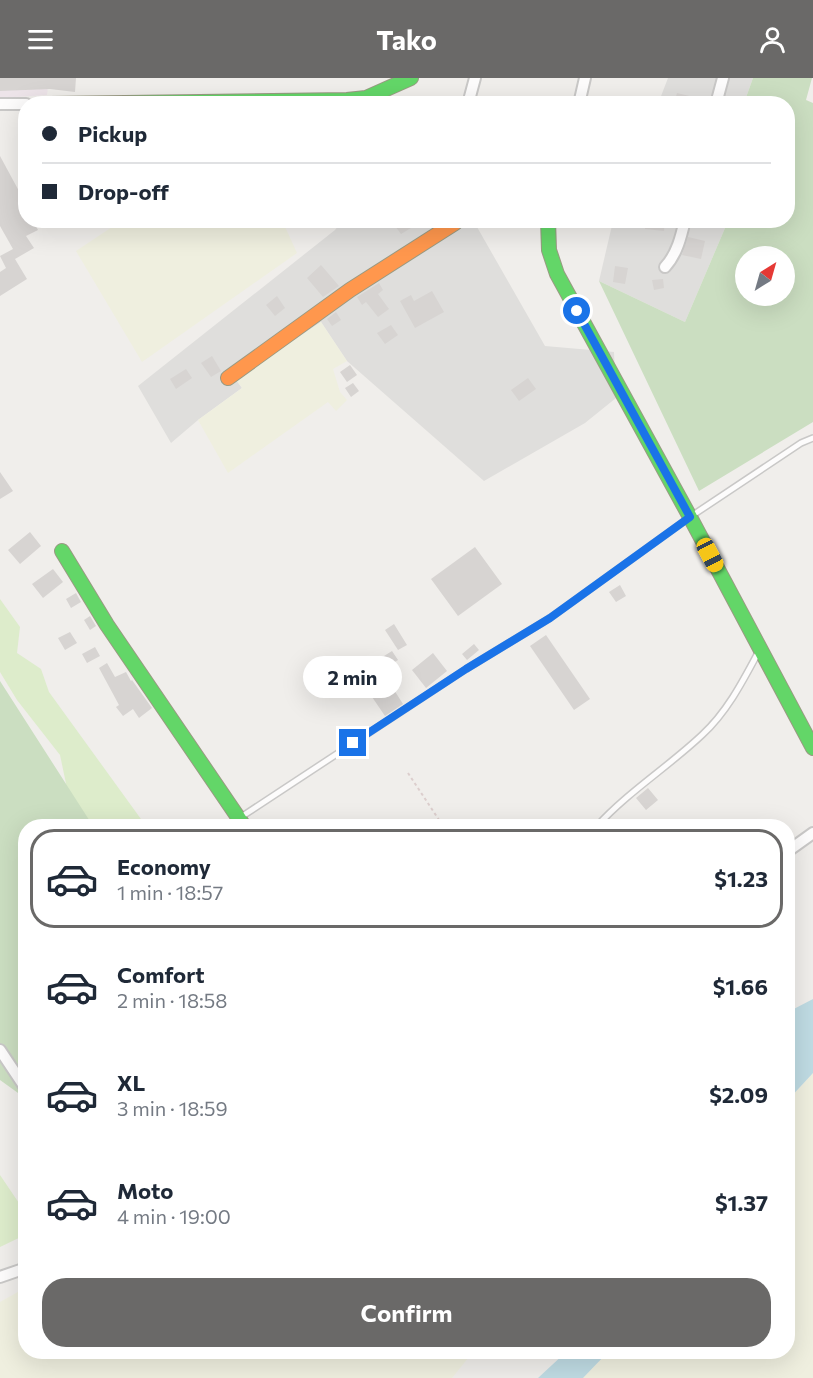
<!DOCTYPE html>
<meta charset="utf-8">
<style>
:root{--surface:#fff;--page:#f6f6f7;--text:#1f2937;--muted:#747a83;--line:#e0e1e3;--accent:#6a6968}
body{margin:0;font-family:Commissioner,sans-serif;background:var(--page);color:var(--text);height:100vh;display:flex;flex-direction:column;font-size:22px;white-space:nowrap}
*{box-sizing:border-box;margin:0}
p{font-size:20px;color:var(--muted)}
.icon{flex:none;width:33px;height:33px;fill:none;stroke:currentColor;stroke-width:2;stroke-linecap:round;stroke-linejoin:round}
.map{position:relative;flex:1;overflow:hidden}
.side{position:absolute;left:18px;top:741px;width:777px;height:540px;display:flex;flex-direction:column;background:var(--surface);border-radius:24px;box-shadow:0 6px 24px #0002}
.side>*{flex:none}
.banner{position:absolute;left:18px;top:18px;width:777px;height:132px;border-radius:24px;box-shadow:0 6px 24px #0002;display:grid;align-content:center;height:132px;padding:0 24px;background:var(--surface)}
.needle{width:39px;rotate:37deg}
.controls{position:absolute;left:735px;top:168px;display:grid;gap:12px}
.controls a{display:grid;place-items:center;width:60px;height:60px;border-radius:50%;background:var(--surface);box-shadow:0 6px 24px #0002;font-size:30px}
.end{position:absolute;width:27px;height:27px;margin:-14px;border:8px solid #1a73e8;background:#fff;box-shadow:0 0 0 3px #fff}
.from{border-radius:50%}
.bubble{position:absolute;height:42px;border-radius:21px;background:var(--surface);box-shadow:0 6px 24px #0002;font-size:20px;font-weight:700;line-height:42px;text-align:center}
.car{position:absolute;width:18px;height:36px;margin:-18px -9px;border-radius:8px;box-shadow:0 0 4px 2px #0007;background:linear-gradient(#f5c518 24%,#345 0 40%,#f5c518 0 76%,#345 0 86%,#f5c518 0)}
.banner b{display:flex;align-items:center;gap:21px;height:57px;font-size:22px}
.banner b+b{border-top:2px solid var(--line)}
.banner i{width:15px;height:15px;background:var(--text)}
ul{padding:10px 0 0;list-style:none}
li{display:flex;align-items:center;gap:18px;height:99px;margin:0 12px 9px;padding:0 12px;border:3px solid transparent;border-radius:24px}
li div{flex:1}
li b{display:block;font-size:22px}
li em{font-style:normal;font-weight:700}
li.on{border-color:var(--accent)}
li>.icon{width:54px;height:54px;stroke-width:1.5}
.action{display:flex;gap:12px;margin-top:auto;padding:12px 24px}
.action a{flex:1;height:69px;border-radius:24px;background:var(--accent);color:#fff;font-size:24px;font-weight:700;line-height:69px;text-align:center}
header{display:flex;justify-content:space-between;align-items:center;height:78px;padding:0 24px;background:var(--accent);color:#fff;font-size:27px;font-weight:700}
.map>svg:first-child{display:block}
</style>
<header><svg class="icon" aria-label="menu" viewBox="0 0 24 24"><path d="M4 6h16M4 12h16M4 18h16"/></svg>Tako<svg class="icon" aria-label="person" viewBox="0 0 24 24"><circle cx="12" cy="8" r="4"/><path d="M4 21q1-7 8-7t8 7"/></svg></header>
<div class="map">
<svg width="813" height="1300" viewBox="0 0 813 1300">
<rect width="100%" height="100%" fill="#f0eeeb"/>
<path fill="#dfdedc" d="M 668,0 L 753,0 L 744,25 L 658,26 Z
M 473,142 L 545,268 L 614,274 L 616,320 L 585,345 L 484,403 L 347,283 L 321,244 L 236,302 L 242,310 L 198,342 L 171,365 L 138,308 L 335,152 L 342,143 Z
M 613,143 L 728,143 L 685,244 L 599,203 Z"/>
<path fill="#ede4e9" d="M 0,0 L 49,0 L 47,17 L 0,20 Z"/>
<path fill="#efefdf" d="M 282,142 L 297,175 L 142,284 L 76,173 L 121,143 Z
M 321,244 L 347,283 L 333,291 L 340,314 L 347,322 L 336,333 L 328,324 L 228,395 L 198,342 L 242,310 L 236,301 Z
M 813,995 L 813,1300 L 583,1300 L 608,1274 L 788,1274 L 788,1022 Z
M 25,1210 L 26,1274 L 473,1274 L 452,1300 L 0,1300 L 0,1224 Z"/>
<path fill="#ddeccb" d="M 0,521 L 20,549 L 17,575 L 41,591 L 49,614 L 146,748 L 87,748 L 68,715 L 60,677 L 17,622 L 0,594 Z
M 0,1097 L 25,1134 L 25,1157 L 0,1169 Z"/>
<path fill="#cbdec1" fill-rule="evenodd" d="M 753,0 L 812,0 L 806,22 L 813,25 L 813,344 L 699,413 L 599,203 L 685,244 L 728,143 L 788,142 L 788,26 L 744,25 ZM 746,178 L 784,178 L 784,218 L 746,218 Z
M 0,603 L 93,748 L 26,748 L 25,1020 L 0,1002 Z"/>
<path fill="#bfdbe3" d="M 813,921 L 813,995 L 788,1022 L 788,934 Z
M 566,1274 L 608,1274 L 583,1300 L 538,1300 Z"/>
<path fill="#d7d4d2" d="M 0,0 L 76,0 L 75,14 L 50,11 L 0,13 Z
M 677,15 L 706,22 L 706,26 L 674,26 Z
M 0,78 L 26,126 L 26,142 L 33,142 L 38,152 L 26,158 L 34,170 L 15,181 L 27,201 L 0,218 L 0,194 L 6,190 L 0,178 L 13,171 L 0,148 Z
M 403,142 L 407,142 L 411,150 L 401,156 L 395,148 Z
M 645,142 L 665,142 L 664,153 L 645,151 Z
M 688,159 L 705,163 L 701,181 L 682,177 Z
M 321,187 L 339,208 L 323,219 L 307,200 Z
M 615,188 L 628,190 L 625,206 L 613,204 Z
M 663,201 L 664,210 L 654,212 L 652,202 Z
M 379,205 L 383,212 L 378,216 L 389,231 L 378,239 L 366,224 L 362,227 L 357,219 Z
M 432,213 L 444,234 L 415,250 L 400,223 L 411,217 L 414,223 Z
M 277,218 L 285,230 L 275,238 L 266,227 Z
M 336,234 L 341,242 L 332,248 L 327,241 Z
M 391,247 L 398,257 L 385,266 L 377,255 Z
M 212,278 L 221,293 L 211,299 L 201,285 Z
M 350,287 L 357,297 L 347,304 L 340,294 Z
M 186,291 L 192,300 L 176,311 L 170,301 Z
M 528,300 L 536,311 L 519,323 L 511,312 Z
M 353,305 L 359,313 L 351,319 L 345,310 Z
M 0,394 L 13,413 L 0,421 Z
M 30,454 L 41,468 L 20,486 L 8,472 Z
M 475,469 L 502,506 L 458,538 L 431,501 Z
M 53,491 L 63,504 L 43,520 L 32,506 Z
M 620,507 L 626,518 L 616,524 L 609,514 Z
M 76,515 L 81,524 L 71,530 L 66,521 Z
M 90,538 L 96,548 L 90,552 L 84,542 Z
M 394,546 L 407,567 L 398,572 L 385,552 Z
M 70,554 L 77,565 L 65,572 L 58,560 Z
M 546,557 L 590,621 L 574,632 L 530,568 Z
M 474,566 L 479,572 L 467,582 L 462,576 Z
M 95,569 L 100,578 L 87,585 L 82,576 Z
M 392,573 L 398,582 L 390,587 L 384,578 Z
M 433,575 L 447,593 L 426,610 L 412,592 Z
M 107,585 L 115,599 L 126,594 L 131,603 L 132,602 L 152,630 L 139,640 L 133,631 L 123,638 L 116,629 L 119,627 L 99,590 Z
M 389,604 L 403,626 L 385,638 L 370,616 Z
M 648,710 L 658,722 L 646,732 L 636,720 Z"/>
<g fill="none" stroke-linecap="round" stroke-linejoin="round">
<g stroke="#c9c8c7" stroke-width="8">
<path id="lane" d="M 241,739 L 466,591 L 550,540 L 690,439 L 801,365 L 813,360
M 597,748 C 628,714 668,689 702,657 C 727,634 743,603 759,573"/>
</g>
<g stroke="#c9c8c7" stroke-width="14">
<path id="street" d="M 0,26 L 26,26
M 468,26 L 475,0
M 579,26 L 585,0
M 716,26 L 723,0
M 665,189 C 677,176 681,159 685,142
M 788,773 L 813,755
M 0,972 L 26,1011
M 0,1199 L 26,1190"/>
</g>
<g stroke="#999a82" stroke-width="16">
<path id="fast" d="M 50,26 L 347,22 L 366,20 L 411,0
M 548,142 L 549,172 L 557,196 L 690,439 L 813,670
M 62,473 L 107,547 L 244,748"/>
</g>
<g stroke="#999a82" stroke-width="16">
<path id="slow" d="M 228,300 L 350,212 L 455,145 L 455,142"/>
</g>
<path stroke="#dccecd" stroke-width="2" stroke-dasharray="3 3" stroke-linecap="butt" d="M 408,695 L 443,748"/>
<use href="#lane" stroke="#fdfcfc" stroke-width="5"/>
<use href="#street" stroke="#fdfcfc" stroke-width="10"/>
<use href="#fast" stroke="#63d668" stroke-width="14"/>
<use href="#slow" stroke="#ff974d" stroke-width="14"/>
</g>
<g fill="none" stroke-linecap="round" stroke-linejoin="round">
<path stroke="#1a73e8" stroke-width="8" d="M 353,665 L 466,591 L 550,540 L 690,439 L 577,233"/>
</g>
</svg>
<div class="controls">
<a><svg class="needle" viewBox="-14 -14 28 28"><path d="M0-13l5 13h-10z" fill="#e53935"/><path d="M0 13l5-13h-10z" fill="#747a83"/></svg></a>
</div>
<i class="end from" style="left:577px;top:233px"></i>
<i class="end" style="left:353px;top:665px"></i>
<div class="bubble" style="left:303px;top:578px;width:99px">2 min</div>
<i class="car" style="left:710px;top:477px;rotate:152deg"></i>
<div class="banner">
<b><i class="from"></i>Pickup</b>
<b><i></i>Drop-off</b>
</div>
<section class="side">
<ul>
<li class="on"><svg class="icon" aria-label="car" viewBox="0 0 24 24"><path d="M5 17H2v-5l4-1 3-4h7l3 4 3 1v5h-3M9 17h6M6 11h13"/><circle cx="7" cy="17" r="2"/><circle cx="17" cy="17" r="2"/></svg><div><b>Economy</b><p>1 min · 18:57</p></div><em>$1.23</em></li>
<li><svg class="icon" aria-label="car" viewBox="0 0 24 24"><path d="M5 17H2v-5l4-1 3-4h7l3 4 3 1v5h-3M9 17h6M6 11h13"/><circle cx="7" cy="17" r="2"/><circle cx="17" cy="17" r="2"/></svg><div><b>Comfort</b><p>2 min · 18:58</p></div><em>$1.66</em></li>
<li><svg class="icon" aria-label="car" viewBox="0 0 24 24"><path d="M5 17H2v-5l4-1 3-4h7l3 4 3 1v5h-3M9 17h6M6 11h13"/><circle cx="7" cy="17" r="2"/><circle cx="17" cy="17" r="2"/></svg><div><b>XL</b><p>3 min · 18:59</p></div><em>$2.09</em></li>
<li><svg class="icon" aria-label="car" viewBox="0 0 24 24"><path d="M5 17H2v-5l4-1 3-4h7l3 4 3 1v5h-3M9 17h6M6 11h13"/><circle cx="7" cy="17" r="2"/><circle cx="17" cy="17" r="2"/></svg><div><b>Moto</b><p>4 min · 19:00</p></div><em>$1.37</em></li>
</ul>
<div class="action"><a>Confirm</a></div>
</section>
</div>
